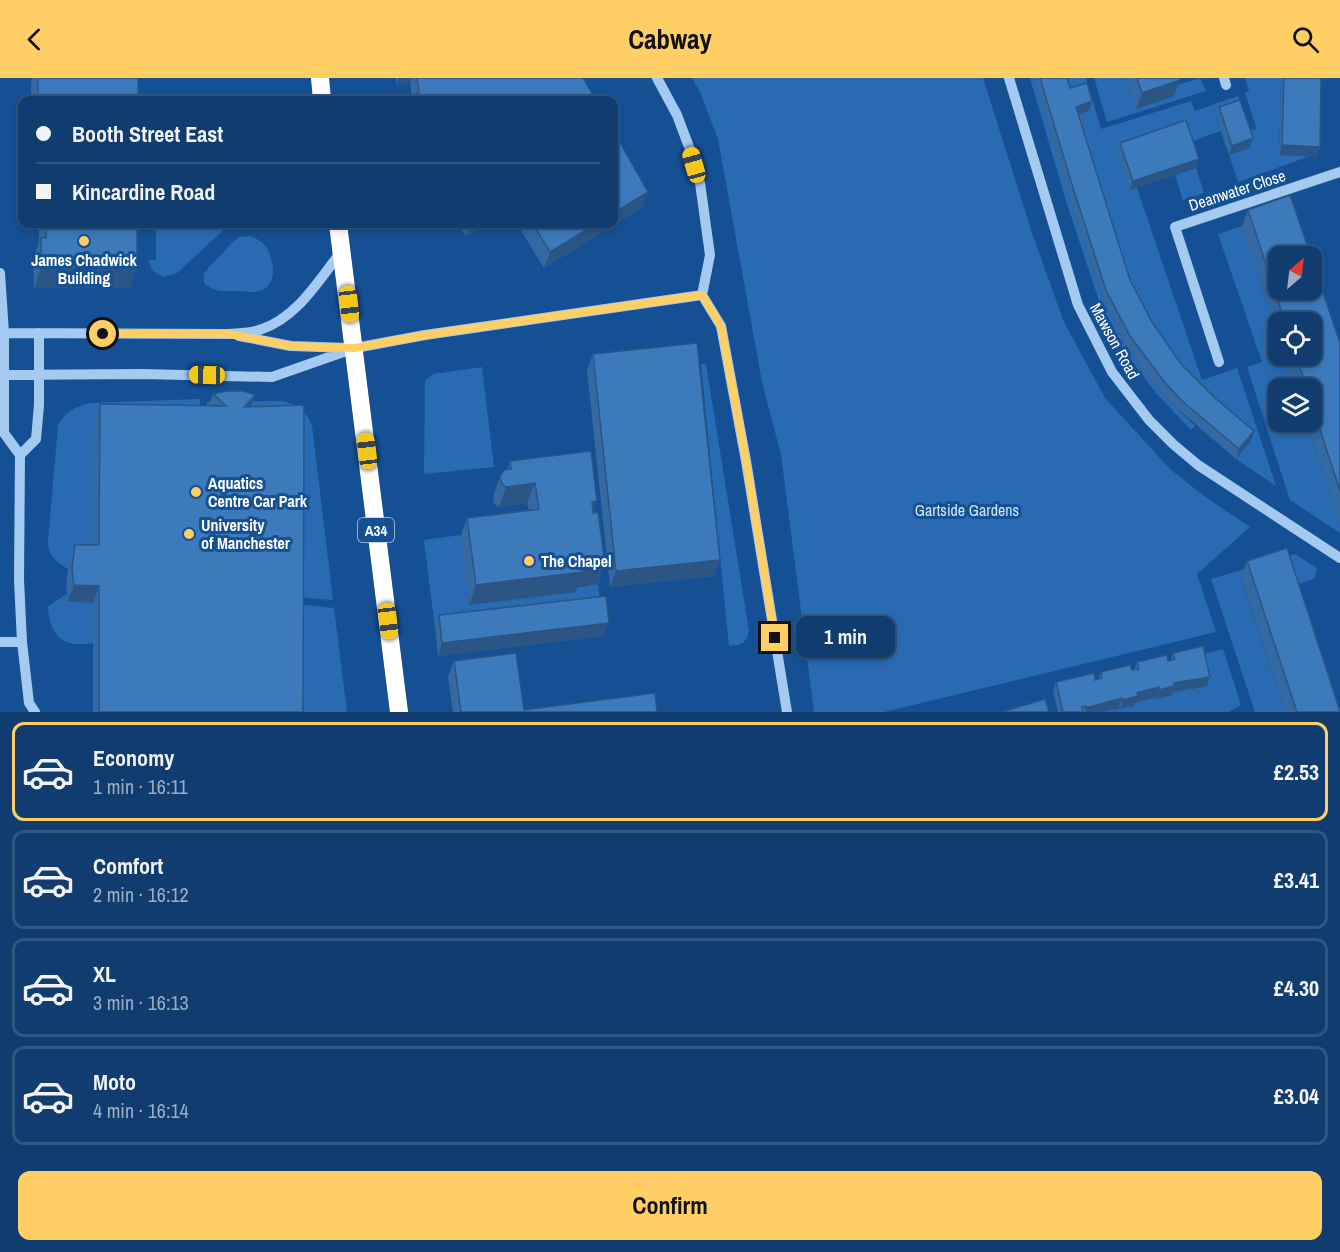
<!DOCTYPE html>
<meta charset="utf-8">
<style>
:root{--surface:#103c6f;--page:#194374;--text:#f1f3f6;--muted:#9cadc3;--line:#305682;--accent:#ffce65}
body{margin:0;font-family:"Archivo Narrow",sans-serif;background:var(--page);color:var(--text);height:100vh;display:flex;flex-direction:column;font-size:22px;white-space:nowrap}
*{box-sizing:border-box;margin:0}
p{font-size:20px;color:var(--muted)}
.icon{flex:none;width:33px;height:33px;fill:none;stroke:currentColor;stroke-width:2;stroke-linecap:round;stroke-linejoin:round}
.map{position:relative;height:634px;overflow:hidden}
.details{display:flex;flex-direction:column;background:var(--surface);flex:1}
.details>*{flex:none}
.hud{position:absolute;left:18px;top:18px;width:600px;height:132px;border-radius:12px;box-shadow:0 3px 9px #0003,0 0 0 2px var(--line);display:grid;align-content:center;height:132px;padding:0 18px;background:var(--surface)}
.needle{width:39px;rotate:28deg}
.controls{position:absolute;left:1268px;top:168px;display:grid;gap:12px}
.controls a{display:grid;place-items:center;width:54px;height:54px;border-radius:12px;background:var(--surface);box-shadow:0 3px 9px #0003,0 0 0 2px var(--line);font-size:30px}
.end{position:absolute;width:27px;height:27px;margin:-14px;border:8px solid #ffce65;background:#111;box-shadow:0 0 0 3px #111}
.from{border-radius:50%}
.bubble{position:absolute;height:42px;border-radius:12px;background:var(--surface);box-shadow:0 3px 9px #0003,0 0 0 2px var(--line);font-size:20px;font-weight:800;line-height:42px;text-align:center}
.car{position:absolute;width:18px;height:36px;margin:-18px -9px;border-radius:8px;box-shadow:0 0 4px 2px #0007;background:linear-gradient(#f5c518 24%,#345 0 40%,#f5c518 0 76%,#345 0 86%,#f5c518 0)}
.hud b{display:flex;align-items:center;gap:21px;height:57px;font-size:22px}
.hud b+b{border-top:2px solid var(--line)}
.hud i{width:15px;height:15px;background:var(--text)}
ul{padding:10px 0 0;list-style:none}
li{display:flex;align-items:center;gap:18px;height:99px;margin:0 12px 9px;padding:0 6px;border:3px solid var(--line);border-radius:12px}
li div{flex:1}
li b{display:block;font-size:22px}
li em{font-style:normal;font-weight:800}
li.current{border-color:var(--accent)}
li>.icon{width:54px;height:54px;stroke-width:1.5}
.cta{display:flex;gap:12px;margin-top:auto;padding:12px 18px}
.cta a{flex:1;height:69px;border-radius:12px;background:var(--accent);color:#111;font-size:24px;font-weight:800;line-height:69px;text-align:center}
header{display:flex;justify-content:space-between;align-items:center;height:78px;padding:0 18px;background:var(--accent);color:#111;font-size:27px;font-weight:800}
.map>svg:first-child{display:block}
</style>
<header><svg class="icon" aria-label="back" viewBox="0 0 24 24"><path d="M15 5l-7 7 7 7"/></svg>Cabway<svg class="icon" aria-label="search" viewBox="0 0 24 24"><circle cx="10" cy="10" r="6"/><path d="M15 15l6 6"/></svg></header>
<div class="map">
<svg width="1340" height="634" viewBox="0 0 1340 634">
<rect width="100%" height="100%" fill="#155094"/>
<path fill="#286bb3" d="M 692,0 L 983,0 L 1033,158 L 1064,244 L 1105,320 L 1170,391 L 1204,418 L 1250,449 L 1197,496 L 1216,554 L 884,634 L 814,634 L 781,377 L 762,304 L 718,61 L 700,14 Z
M 1030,0 L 1034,0 L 1103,221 L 1126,268 L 1159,312 L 1195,348 L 1191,352 L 1156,315 L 1122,270 L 1099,223 L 1066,123 Z
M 1061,0 L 1086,0 L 1101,51 L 1191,23 L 1195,33 L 1238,18 L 1250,51 L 1257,52 L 1245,15 L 1249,13 L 1245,0 L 1281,0 L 1279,77 L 1310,78 L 1238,104 L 1229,77 L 1249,70 L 1216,39 L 1221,53 L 1187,65 L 1129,112 L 1137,110 L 1202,302 L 1237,290 L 1276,408 L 1236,381 L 1251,362 L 1212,330 L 1126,212 Z
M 1094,0 L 1126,0 L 1136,31 L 1171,9 L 1200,0 L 1206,13 L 1107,44 Z
M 171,16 L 182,16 L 192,22 L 158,22 Z
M 1196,90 L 1204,115 L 1183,122 L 1175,97 Z
M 156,146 L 230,146 L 177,195 L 163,199 L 153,193 L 148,182 L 156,182 Z
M 1242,148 L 1278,256 L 1278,278 L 1285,278 L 1296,310 L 1278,310 L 1278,344 L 1306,344 L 1340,447 L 1340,455 L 1290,422 L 1247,289 L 1262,284 L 1218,156 Z
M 250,158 C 263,163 268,168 271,181 C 275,193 274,209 259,213 C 253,215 242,213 235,213 C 223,213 213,214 204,205 L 204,196 L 209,189 L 232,165 L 239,159 Z
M 701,286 L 706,286 L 749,553 C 746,566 741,567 729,568 Z
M 482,289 L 494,389 L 424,396 L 425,303 L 433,296 Z
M 200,321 L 200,344 L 93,483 L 70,483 L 68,491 C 55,482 49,480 48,463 L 58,347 C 66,333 75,329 90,325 Z
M 281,323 C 297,326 307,333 312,348 L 333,522 L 298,519 L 207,332 L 207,324 Z
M 460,457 L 469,527 L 598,506 L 601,531 L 435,551 L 424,462 Z
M 1295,476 L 1317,490 L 1314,501 L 1288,509 L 1241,500 L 1285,634 L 1255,634 L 1211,501 Z
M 67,516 L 68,523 L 93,525 L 93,565 C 62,571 49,556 48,528 Z
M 297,526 L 334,530 L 347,634 L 297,634 Z
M 1223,571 L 1241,627 L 1228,634 L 1098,634 L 1134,628 L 1134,625 L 1156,619 L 1156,621 L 1170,615 L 1191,610 L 1192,611 L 1206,608 L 1199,577 Z"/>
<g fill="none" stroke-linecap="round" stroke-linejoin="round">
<path stroke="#a4caf1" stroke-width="10" d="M 657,0 L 677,37 L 689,69 L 700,105 L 710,177 L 702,217 L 721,248 L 746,383 L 787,634
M 1009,0 L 1078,227 L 1112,294 L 1149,342 L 1173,366 L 1198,387 L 1340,480
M 1224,0 L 1226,7
M 0,195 L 4,255 L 4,355 L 20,377 L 19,502 L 22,564 L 29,625 L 35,634
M 0,255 L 229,256 C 240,255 252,255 262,251 C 298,239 319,201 342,173
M 239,258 L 291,268 L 349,270
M 1219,284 L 1175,149 L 1340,94
M 0,297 L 142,296 L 272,299 L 355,270 L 425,257 L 702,217
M 20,377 L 36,361 L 39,327 L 39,255
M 0,564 L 22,564"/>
<path stroke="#fff" stroke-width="18" d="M 320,0 L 322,22
M 338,146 L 399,634"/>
</g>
<path fill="#3469a2" d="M 32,0 L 138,0 L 138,22 L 31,22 L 31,5 Z
M 396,0 L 583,0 L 412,20 L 410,5 L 396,8 Z
M 1034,0 L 1067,0 L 1070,10 L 1089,33 L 1079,36 L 1130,202 L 1152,244 L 1181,286 L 1215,320 L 1254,353 L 1251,363 L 1236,381 L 1178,331 L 1159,312 L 1126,268 L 1103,221 L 1070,123 Z
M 1126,0 L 1179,0 L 1174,18 L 1136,31 Z
M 1281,0 L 1321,0 L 1320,69 L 1317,79 L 1279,77 Z
M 1219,29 L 1250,70 L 1229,77 L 1216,39 Z
M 1120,65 L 1196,90 L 1129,112 L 1116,74 Z
M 642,130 L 544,190 L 517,146 L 614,146 Z
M 1248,132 L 1340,265 L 1340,447 L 1306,344 L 1311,344 L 1311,310 L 1295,310 L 1285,278 L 1311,278 L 1311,244 L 1278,244 L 1278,257 L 1242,148 Z
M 39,146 L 137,146 L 130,210 L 34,210 L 33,180 L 39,165 Z
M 458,146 L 488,146 L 466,158 Z
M 593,276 L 720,482 L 714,498 L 610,509 L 587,292 Z
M 213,316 L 255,317 L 251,328 L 303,634 L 93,634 L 93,525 L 68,523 L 66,508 L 69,483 L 75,467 L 93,467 L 94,342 L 100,326 L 208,328 Z
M 510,383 L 593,434 L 605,486 L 598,506 L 578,508 L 576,514 L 469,527 L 460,460 L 467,440 L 529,433 L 527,425 L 499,429 L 494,426 L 493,418 L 500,399 L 507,392 Z
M 1247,483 L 1340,634 L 1285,634 L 1241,499 Z
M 439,537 L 604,558 L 438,578 L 435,551 Z
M 1173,575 L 1210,599 L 1207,608 L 1172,614 L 1171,618 L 1156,621 L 1156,619 L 1136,624 L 1134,628 L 1120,631 L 1119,629 L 1103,634 L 1058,634 L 1053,614 L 1056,604 L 1098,601 L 1101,594 L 1134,592 L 1137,584 L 1171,582 Z
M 454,583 L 524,632 L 657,634 L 453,634 L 448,599 Z"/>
<path fill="#2b5584" d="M 398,0 L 412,0 L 410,5 L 396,8 Z
M 1180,2 L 1174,18 L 1136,31 L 1142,15 Z
M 1092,23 L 1089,33 L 1073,38 L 1076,29 Z
M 1253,60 L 1250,70 L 1229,77 L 1232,68 Z
M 1282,67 L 1320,69 L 1317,79 L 1279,77 Z
M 1199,81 L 1196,90 L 1129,112 L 1133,103 Z
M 648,114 L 642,130 L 544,190 L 550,174 L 596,146 L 614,146 L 614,135 Z
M 470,146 L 488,146 L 466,158 Z
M 41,190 L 137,190 L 130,210 L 34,210 Z
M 255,317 L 249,333 L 244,329 Z
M 1254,353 L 1251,363 L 1236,381 L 1239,371 Z
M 535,405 L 527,425 L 499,429 L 506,409 Z
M 597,423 L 590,443 L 592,424 Z
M 720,482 L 714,498 L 610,509 L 616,493 Z
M 605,486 L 598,506 L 578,508 L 576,514 L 469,527 L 476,507 L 582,489 Z
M 74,507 L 99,508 L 93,525 L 68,523 Z
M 609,545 L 604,558 L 438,578 L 442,565 Z
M 1210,599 L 1207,608 L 1172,614 L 1171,618 L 1156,621 L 1159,612 L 1174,605 Z
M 1159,609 L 1156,619 L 1136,624 L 1134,628 L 1120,631 L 1123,622 L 1137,615 Z
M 1122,620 L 1119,629 L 1103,634 L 1085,634 L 1086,630 Z"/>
<path fill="#3d7abc" stroke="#2b5584" stroke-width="1.5" d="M 38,0 L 138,0 L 138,22 L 38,22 Z
M 417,0 L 583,0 L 596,22 L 409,22 L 419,14 Z
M 1040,0 L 1067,0 L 1070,10 L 1087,5 L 1092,23 L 1076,29 L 1130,202 L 1152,244 L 1181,286 L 1215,320 L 1254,353 L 1239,371 L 1181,322 L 1163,302 L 1130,258 L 1106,212 L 1074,113 Z
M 1137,0 L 1179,0 L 1180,2 L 1142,15 Z
M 1284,0 L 1321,0 L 1320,69 L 1282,67 Z
M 1240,22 L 1253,60 L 1232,68 L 1219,29 Z
M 1186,42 L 1199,81 L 1133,103 L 1120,65 Z
M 614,54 L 648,114 L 614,135 Z
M 1290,117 L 1311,178 L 1278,178 L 1278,212 L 1311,212 L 1311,179 L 1340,265 L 1340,413 L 1311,324 L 1311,310 L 1307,310 L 1296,278 L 1311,278 L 1311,244 L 1285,244 L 1248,132 Z
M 46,146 L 137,146 L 137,190 L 41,190 L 41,160 L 46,160 Z
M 533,146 L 596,146 L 550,174 Z
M 697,265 L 720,482 L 616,493 L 593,276 Z
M 227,313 L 243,313 L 255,317 L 244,329 L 304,327 L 303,634 L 99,634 L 99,508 L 74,507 L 72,492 L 75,467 L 99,467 L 100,326 L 226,328 L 213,316 Z
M 591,373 L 597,423 L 592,424 L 593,435 L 598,434 L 605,486 L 582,489 L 583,494 L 476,507 L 467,440 L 539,431 L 535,405 L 506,409 L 502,406 L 500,399 L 504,392 L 511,391 L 510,383 Z
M 1287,470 L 1340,633 L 1340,634 L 1297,634 L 1247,483 Z
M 606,518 L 609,545 L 442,565 L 439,537 Z
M 1203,568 L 1210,599 L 1174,605 L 1174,608 L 1159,612 L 1159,609 L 1137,615 L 1138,618 L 1123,622 L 1122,620 L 1086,630 L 1086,628 L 1082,629 L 1083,634 L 1063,634 L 1056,604 L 1094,595 L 1095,602 L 1102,600 L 1101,594 L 1130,587 L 1132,592 L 1139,591 L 1137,584 L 1167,577 L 1168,583 L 1175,581 L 1173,575 Z
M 516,575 L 524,632 L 655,615 L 657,634 L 461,634 L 454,583 Z
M 1045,621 L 1049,634 L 1002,634 Z"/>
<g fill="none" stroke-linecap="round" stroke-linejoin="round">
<path stroke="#ffce65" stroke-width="8" d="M 103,256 L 229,256 L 291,268 L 355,270 L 425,257 L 702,217 L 721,248 L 746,383 L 775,560"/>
</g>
<g fill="#ffce65" stroke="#155094" stroke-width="2">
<circle cx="84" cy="163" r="6"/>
<circle cx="196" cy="414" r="6"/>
<circle cx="189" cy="456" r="6"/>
<circle cx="529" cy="483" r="6"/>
</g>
<g text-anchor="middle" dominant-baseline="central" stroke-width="6" stroke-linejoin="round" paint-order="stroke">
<rect fill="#155094" stroke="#b9cadf" stroke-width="1.5" x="358" y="440" width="36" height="24" rx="4.5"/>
<g font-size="15" font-weight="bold" fill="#fff">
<text x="376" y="452">A34</text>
</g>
<g font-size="16" fill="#fff" stroke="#155094">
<text transform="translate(1237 112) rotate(-18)">Deanwater Close</text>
<text transform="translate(1115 263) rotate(61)">Mawson Road</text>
</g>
<g font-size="16" font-weight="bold" fill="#fff" stroke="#155094" text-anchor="start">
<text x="84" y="182" text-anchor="middle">James Chadwick<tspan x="84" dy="18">Building</tspan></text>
<text x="208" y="405">Aquatics<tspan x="208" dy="18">Centre Car Park</tspan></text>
<text x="201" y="447">University<tspan x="201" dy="18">of Manchester</tspan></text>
<text x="541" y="483">The Chapel</text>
</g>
<g font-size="16" fill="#cce3fc" stroke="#155094">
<text x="967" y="432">Gartside Gardens</text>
</g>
</g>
</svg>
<div class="controls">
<a><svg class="needle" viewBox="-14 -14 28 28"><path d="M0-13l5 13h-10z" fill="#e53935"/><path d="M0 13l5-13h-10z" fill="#9cadc3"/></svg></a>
<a><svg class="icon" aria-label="locate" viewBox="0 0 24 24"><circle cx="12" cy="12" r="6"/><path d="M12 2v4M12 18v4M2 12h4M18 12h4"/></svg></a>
<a><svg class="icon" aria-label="layers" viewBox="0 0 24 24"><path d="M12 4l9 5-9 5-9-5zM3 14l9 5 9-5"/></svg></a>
</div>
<i class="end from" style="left:103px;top:256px"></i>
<i class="end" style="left:775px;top:560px"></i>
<div class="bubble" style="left:796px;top:538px;width:99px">1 min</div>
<i class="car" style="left:694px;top:87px;rotate:344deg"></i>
<i class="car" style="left:349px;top:226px;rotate:173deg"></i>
<i class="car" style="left:207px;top:297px;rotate:271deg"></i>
<i class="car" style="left:367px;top:373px;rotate:353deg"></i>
<i class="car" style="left:388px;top:543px;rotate:173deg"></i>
<div class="hud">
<b><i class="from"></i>Booth Street East</b>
<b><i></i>Kincardine Road</b>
</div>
</div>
<section class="details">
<ul>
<li class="current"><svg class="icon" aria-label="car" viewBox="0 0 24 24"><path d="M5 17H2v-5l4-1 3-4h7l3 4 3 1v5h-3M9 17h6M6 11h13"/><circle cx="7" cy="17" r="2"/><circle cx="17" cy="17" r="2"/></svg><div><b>Economy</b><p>1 min · 16:11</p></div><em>£2.53</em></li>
<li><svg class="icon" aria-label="car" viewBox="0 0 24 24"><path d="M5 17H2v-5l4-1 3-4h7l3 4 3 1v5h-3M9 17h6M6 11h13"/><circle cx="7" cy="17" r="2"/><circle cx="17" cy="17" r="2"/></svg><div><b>Comfort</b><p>2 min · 16:12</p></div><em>£3.41</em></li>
<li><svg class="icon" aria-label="car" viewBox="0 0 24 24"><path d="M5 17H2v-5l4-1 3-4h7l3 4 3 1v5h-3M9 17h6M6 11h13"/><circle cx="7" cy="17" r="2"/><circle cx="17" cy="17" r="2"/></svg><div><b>XL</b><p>3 min · 16:13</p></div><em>£4.30</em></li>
<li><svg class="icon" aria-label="car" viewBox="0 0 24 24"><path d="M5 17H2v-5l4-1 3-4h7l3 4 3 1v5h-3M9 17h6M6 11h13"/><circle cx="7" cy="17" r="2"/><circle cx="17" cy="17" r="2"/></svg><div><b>Moto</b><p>4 min · 16:14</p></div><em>£3.04</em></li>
</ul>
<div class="cta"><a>Confirm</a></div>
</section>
